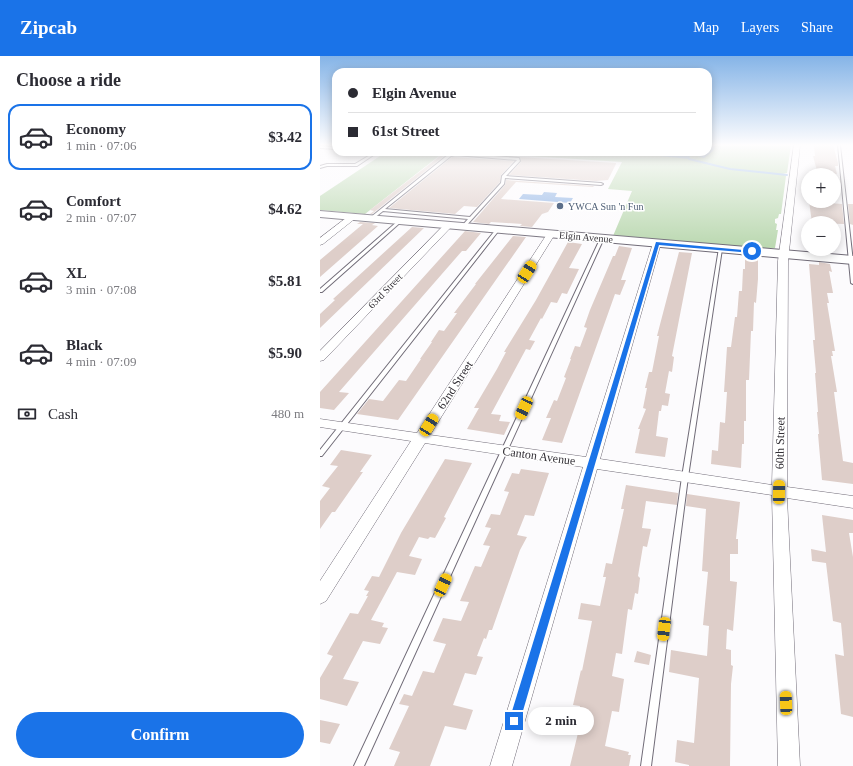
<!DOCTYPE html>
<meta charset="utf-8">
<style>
:root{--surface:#fff;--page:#f7f7f7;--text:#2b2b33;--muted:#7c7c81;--line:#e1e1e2;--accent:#1a73e8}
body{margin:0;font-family:"Times New Roman",serif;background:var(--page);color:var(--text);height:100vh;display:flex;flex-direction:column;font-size:15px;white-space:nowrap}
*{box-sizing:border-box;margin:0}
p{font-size:13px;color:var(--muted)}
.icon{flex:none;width:22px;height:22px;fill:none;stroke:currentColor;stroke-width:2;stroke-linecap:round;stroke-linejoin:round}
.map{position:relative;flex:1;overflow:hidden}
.panel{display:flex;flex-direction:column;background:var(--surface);width:320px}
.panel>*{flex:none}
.guide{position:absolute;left:12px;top:12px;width:380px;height:88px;border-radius:12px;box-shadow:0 2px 10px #0003;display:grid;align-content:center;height:88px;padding:0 16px;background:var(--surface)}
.buttons{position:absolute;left:481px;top:112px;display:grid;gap:8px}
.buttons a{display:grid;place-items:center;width:40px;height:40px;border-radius:50%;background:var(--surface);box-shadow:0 2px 10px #0003;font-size:20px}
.end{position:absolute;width:18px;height:18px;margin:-9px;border:5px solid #1a73e8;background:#fff;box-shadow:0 0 0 2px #fff}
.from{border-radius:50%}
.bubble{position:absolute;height:28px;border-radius:14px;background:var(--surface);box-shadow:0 2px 10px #0003;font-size:13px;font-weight:800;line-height:28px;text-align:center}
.car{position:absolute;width:12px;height:24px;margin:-12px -6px;border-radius:5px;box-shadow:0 0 3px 1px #0007;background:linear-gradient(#f5c518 24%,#345 0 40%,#f5c518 0 76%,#345 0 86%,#f5c518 0)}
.guide b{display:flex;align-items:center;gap:14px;height:38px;font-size:15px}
.guide b+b{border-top:1px solid var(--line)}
.guide i{width:10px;height:10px;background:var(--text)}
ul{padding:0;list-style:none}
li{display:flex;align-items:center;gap:12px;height:66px;margin:0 8px 6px;padding:0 8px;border:2px solid transparent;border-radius:12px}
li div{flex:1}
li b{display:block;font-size:15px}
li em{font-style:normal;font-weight:800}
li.selected{border-color:var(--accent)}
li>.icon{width:36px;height:36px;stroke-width:1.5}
h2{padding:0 16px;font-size:18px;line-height:48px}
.pay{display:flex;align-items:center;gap:10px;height:44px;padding:0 16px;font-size:15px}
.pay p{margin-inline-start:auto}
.button{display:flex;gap:8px;margin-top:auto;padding:8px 16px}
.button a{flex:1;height:46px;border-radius:24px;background:var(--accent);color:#fff;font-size:16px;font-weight:800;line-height:46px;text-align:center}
header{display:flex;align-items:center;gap:24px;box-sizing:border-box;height:56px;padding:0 20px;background:var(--accent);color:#fff}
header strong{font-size:19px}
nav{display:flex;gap:22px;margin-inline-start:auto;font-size:14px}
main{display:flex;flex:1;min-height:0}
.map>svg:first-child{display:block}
</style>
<header>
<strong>Zipcab</strong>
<nav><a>Map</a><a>Layers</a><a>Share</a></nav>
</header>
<main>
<section class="panel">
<h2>Choose a ride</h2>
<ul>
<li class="selected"><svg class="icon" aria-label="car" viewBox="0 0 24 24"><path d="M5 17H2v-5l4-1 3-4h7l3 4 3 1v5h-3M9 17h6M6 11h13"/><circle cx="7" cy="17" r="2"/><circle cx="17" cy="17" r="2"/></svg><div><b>Economy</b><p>1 min · 07:06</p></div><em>$3.42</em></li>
<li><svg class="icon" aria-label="car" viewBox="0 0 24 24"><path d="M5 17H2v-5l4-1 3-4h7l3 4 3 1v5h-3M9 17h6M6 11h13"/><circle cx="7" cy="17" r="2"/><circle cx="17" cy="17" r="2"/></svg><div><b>Comfort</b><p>2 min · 07:07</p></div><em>$4.62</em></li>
<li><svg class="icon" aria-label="car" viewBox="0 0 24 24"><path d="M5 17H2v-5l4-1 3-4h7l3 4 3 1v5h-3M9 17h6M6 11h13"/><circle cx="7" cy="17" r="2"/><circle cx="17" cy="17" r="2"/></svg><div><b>XL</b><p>3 min · 07:08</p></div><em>$5.81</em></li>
<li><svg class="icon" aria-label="car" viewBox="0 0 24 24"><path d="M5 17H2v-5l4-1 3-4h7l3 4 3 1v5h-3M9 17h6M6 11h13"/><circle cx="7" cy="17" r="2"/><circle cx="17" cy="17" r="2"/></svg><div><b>Black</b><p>4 min · 07:09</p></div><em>$5.90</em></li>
</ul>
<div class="pay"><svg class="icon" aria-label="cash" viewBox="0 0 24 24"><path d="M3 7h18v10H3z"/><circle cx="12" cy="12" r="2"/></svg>Cash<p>480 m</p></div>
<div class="button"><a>Confirm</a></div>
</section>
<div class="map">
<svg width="533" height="710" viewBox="0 0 533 710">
<rect width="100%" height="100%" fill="#fcfbfd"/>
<path fill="#bcd9b2" d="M 388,89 L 471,89 L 467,117 L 462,118 L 466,120 L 461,158 L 459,158 L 458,162 L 455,163 L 455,167 L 457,168 L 456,174 L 458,174 L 455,192 L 449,192 L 450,193 L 293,180 L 312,135 L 288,133 L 302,106 L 149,96 L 388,96 Z
M 66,96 L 124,96 L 45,158 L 0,154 L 0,140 Z"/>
<path fill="#92b5e5" d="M 388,89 L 396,89 L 393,95 L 384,102 L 378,100 L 370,100 L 369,103 L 301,96 L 388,96 Z
M 224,136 L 237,137 L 235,141 L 253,142 L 250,147 L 199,143 L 203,138 L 222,139 Z"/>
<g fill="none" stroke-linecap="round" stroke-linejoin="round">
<path stroke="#92b5e5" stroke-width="2" d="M 369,103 L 410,113 L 467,119"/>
</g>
<path fill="#decec9" d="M 494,89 L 513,89 L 518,107 L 518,110 L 515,110 L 517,118 L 498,119 L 493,100 L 495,100 Z
M 124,97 L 128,97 L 52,158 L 50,158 L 54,155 L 50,154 Z
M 132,101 L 194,105 L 181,119 L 180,126 L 157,151 L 144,150 L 135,158 L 69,152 Z
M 199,101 L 296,107 L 296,108 L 288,124 L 276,125 L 189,119 L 201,106 Z
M 186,124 L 274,130 L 273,131 L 196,126 L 181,143 L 234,147 L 228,156 L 222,158 L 212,171 L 200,170 L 202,168 L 171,166 L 169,168 L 153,166 L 185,129 Z
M 489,145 L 509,145 L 509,147 L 522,148 L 524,168 L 492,167 Z
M 528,148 L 533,148 L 533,169 L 530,168 Z
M 40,166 L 55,167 L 52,169 L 58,170 L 0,221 L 0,204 L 43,168 L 37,168 Z
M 92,171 L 104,172 L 0,272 L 0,258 L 15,244 L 13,243 Z
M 145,175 L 161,177 L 146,195 L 142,195 L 19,336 L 29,337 L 14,354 L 0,352 L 0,336 Z
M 193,180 L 206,181 L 78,364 L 37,358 L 49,343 L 63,345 L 79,324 L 86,325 L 101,303 L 100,303 L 112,286 L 111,286 L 119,274 L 124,275 L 137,257 L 134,257 L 156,228 L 155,228 Z
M 248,186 L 262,188 L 249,212 L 259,213 L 247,238 L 242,237 L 237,247 L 231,246 L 222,263 L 221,262 L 209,284 L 215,285 L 210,294 L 206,293 L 171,358 L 181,359 L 179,365 L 190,366 L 184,379 L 147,373 L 159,352 L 154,352 L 177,313 L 186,296 L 184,296 L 216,244 Z
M 299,190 L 312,192 L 301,224 L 306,224 L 300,239 L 295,238 L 242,387 L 222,384 L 231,362 L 226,362 L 234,344 L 237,345 L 246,322 L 244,321 L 251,303 L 250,303 L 255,290 L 260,291 L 267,272 L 264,271 L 270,254 L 293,200 L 295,200 Z
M 359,196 L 372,197 L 352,300 L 354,301 L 352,316 L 349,315 L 345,337 L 350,338 L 348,350 L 342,349 L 341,355 L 339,355 L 336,380 L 348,382 L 345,401 L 315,397 L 320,373 L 318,373 L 326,353 L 323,352 L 327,332 L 325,332 L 329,316 L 332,316 L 339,280 L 337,280 Z
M 425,202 L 438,203 L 438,223 L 436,247 L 434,246 L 433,275 L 431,275 L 429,324 L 426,324 L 426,365 L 424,365 L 424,388 L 422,388 L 421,412 L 391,408 L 392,394 L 398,395 L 400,366 L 405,367 L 407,336 L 404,336 L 407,291 L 411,291 L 415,261 L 417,261 L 419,235 L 422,235 L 423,213 L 425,213 Z
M 499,206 L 510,208 L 512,216 L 509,215 L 513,237 L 507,237 L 509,247 L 507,247 L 515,295 L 512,295 L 513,300 L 511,300 L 517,336 L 514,336 L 523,405 L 533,407 L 533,428 L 502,424 L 498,378 L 499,378 L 497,356 L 498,356 L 495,317 L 496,317 L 493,284 L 495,284 L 489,208 L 499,209 Z
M 21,394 L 52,399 L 40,416 L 43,416 L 15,456 L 12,456 L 0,473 L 0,445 L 10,432 L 2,430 L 18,410 L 10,409 Z
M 125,403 L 152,407 L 124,461 L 126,462 L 115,482 L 110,481 L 108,483 L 99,481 L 89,500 L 102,503 L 95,519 L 77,516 L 51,564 L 64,567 L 62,571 L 68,572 L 60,588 L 43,585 L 23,623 L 39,626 L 27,650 L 0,643 L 0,622 L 13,600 L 7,598 L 30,557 L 38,558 L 48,540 L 46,540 L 49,535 L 44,534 L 52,520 L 59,521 L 81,477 Z
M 201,413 L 229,417 L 214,460 L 205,459 L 197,479 L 207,481 L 200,494 L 172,574 L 169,574 L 166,583 L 164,582 L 157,600 L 163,601 L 156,619 L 145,617 L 133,649 L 153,654 L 146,674 L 125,670 L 110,710 L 74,710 L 80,696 L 69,693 L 89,650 L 79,648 L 84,638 L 92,640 L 103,615 L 114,617 L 126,588 L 113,585 L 123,562 L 141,565 L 149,546 L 140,545 L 155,510 L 161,511 L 170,490 L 163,489 L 171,472 L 165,471 L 171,458 L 180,459 L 189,436 L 184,435 L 192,417 L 199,418 Z
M 306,429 L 358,437 L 357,449 L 326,445 L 322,472 L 331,473 L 327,491 L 323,490 L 318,520 L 320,522 L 318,538 L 315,537 L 312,554 L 308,553 L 302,598 L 296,597 L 292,620 L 304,623 L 299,656 L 292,655 L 285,690 L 309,696 L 308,699 L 311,699 L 309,710 L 250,710 L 258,677 L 254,676 L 260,650 L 253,649 L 261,614 L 262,615 L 272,565 L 258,563 L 261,547 L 280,550 L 286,521 L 283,521 L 286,507 L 292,508 L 304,453 L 301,453 Z
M 367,438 L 420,446 L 416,483 L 418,483 L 418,498 L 410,498 L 410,525 L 417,526 L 413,575 L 407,573 L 406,593 L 411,594 L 411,609 L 413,610 L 411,628 L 410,710 L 369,710 L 369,709 L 355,706 L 357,684 L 374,687 L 379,622 L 349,616 L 351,594 L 387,600 L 389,570 L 383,569 L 388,516 L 382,515 L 386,453 L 366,450 Z
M 502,459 L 533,464 L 533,477 L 529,477 L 533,501 L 533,661 L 521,658 L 515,598 L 524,600 L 521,567 L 513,565 L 506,507 L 492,505 L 491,493 L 506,496 Z
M 317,595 L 331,599 L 329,609 L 314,606 Z
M 0,664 L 20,668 L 10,688 L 0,686 Z"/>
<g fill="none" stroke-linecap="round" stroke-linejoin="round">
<g stroke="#716c78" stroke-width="2">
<path id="lane" d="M 518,89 L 520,89 L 533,206 L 533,228 L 531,227 Z
M 0,90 L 16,91 L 16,93 L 0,92 Z
M 55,96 L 58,96 L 37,110 L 7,110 L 0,112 L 0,110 L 7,108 L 35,108 Z
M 136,97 L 199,102 L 200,105 L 186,120 L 281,127 L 283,128 L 281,129 L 185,122 L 184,128 L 145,171 L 144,171 L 142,170 L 148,163 L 63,155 L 53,163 L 51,163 L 51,161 L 129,98 ZM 136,99 L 197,104 L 182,120 L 181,127 L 150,161 L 65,153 L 131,100 Z
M 79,164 L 82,165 L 2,236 L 0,236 L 0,233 Z
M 177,172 L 180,173 L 2,400 L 0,400 L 0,394 Z
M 281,181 L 284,182 L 44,710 L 34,710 Z
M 399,192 L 402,193 L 368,421 L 331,710 L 321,710 L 362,421 Z"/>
</g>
<g stroke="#716c78" stroke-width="1">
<path id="street" d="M 474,89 L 480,89 L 468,205 L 467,431 L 533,440 L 533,452 L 467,442 L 480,710 L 458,710 L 452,439 L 277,413 L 192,710 L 170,710 L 263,411 L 105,387 L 6,545 L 0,548 L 0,525 L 91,385 L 0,371 L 0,363 L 97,377 L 227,178 L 231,175 L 235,178 L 110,379 L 266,401 L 333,187 L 337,184 L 341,187 L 280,403 L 452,429 L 458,205 Z
M 30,159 L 36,159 L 37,161 L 3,188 L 0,189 L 0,182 Z
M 126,167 L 132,167 L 133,169 L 4,304 L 0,305 L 0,295 Z"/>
</g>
<g stroke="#716c78" stroke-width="2">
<path id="secondary" d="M 0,155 L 533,200 L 533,208 L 0,161 Z"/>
</g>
<use href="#lane" fill="#fff" fill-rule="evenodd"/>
<use href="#street" fill="#fff" fill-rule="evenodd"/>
<use href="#secondary" fill="#fff" fill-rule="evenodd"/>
</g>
<linearGradient id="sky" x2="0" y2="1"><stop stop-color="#85b4e7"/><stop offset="0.47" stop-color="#fefdfe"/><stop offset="1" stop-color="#fefdfe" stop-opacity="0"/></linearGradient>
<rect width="533" height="189" fill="url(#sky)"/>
<path fill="#1a73e8" d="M 336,186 L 434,195 L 432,197 L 339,189 L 200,665 L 198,668 L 194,670 L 191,668 L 189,665 Z"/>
<circle fill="#5c6f8a" stroke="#fff" stroke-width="1.5" cx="240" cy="150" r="4"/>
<g text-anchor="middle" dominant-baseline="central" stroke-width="3" stroke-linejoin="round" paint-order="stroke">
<g font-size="10" fill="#4e5e75" stroke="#fff" text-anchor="start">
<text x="248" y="150">YWCA Sun 'n Fun</text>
</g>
<g font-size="10" fill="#333036" stroke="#fff">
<text transform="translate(266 181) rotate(5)">Elgin Avenue</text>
<text transform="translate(65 235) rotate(-46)">63rd Street</text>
</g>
<g font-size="12" fill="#333036" stroke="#fff">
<text transform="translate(135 329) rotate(-57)">62nd Street</text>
<text transform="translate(460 387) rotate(-89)">60th Street</text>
<text transform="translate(219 400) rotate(8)">Canton Avenue</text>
</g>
</g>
</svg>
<div class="buttons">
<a>+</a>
<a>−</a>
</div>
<i class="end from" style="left:432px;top:195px"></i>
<i class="end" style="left:194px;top:665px"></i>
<div class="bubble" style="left:208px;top:651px;width:66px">2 min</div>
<i class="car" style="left:207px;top:216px;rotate:33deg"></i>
<i class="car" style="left:204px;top:352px;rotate:205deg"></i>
<i class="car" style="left:109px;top:369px;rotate:32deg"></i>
<i class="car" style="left:459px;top:436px;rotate:1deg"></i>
<i class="car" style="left:123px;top:529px;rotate:25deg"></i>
<i class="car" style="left:344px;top:573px;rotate:187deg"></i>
<i class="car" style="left:466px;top:647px;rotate:358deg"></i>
<div class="guide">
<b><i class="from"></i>Elgin Avenue</b>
<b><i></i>61st Street</b>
</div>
</div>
</main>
